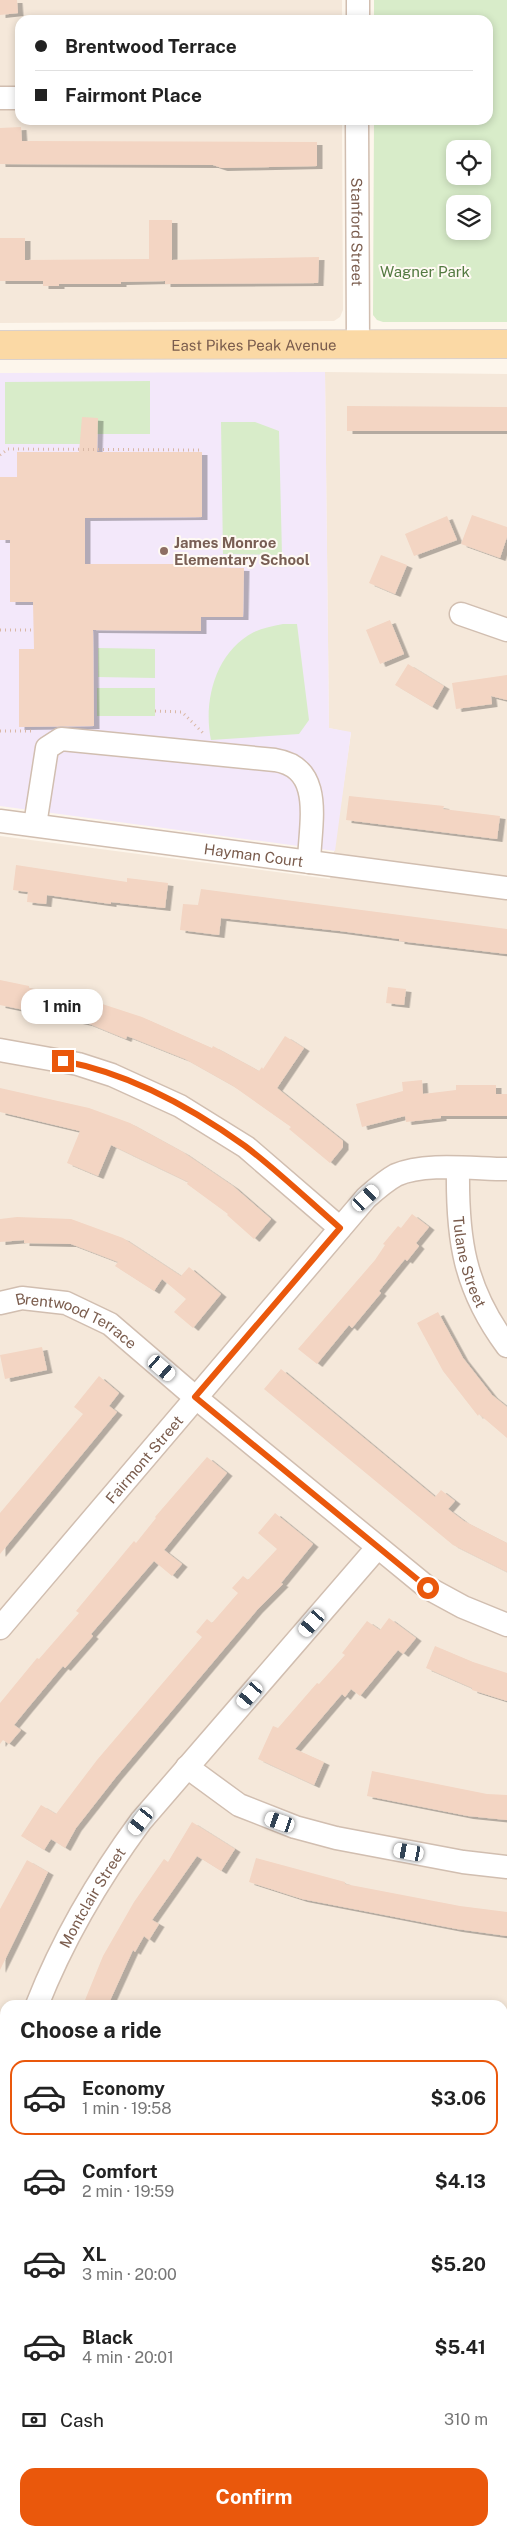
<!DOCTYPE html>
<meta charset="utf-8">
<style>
:root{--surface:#fff;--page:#f6f6f6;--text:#222;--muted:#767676;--line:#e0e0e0;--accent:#ea580c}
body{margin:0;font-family:"Public Sans",sans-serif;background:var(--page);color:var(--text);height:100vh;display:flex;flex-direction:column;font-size:19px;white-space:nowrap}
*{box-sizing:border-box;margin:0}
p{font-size:16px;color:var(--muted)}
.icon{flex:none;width:28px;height:28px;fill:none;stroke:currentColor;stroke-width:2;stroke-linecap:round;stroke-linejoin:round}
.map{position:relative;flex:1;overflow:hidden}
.side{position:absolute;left:0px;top:2000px;width:508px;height:536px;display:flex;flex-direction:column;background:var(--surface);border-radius:15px 15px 0 0;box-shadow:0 2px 8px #0003}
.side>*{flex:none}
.banner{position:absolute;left:15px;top:15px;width:478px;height:110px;border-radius:15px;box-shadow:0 2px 8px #0003;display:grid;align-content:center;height:110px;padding:0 20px;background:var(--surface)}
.buttons{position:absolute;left:446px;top:140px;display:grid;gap:10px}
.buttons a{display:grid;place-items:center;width:45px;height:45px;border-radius:10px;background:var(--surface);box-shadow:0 2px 8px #0003;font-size:25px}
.end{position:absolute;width:22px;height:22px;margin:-11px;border:6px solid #ea580c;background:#fff;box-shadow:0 0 0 2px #fff}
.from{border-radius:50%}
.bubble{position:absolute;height:35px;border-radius:15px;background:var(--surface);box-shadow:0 2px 8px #0003;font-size:16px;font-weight:700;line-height:35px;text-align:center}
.car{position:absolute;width:15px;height:30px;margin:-15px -8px;border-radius:6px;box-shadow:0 0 4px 1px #0007;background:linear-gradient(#fff 24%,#345 0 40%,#fff 0 76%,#345 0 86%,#fff 0)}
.banner b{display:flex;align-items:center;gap:18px;height:48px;font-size:19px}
.banner b+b{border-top:1px solid var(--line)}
.banner i{width:12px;height:12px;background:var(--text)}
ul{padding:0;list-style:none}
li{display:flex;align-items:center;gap:15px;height:75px;margin:0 10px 8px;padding:0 10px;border:2px solid transparent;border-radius:15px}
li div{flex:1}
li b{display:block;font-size:19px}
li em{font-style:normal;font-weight:700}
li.active{border-color:var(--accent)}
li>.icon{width:45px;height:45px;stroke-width:1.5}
h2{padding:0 20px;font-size:22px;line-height:60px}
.pay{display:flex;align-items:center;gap:12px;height:55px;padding:0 20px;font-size:19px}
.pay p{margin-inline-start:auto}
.primary-button{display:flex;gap:10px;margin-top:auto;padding:10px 20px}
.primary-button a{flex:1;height:58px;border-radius:15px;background:var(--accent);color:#fff;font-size:20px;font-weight:700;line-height:58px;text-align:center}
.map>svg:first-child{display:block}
</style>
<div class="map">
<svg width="507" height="2536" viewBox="0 0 507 2536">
<defs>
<filter id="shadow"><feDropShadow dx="5.5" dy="3" stdDeviation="0" flood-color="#0004"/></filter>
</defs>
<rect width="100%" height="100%" fill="#fdf6ec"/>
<path fill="#f5e8da" d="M 0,0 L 342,0 L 342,20 L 20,20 L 20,120 L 342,120 L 343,310 L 340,317 L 334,321 L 0,323 Z
M 325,372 L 507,374 L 507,2498 L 502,2498 L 502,2005 L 5,2005 L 5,2490 L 0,2490 L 0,836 L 330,879 L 351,733 L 329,728 Z"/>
<path fill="#f3e8fa" d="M 325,372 L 329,728 L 351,732 L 335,851 L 0,806 L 0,373 Z"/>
<path fill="#d8ecc9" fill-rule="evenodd" d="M 374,0 L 507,0 L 507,322 L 383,322 L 377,320 L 373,315 L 374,120 L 488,120 L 488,20 L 374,20 ZM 455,149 L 482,149 L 482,176 L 455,176 ZM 455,204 L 482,204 L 482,231 L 455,231 Z
M 150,381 L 150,434 L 94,434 L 94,444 L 5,444 L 5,382 Z
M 221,422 L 255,422 L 279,431 L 282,555 L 223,554 Z
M 283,624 L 297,624 L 309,720 L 299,734 L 211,740 C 203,702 215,652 254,632 C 263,628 273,626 283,624 Z
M 98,648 L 155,649 L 155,678 L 98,677 Z
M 97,688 L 155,688 L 155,716 L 97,716 Z"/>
<path fill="#f3d5c3" filter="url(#shadow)" d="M 0,0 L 17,0 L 18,13 L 0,15 Z
M 21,127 L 22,141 L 317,142 L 317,166 L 222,168 L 213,165 L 0,164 L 0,128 Z
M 149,220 L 172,220 L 172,260 L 319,257 L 318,283 L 165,284 L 165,281 L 121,282 L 121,284 L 59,284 L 59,286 L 43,286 L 43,281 L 0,281 L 0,238 L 25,238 L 25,260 L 149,259 Z
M 347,406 L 507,407 L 507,431 L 347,431 Z
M 82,417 L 98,418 L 97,452 L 202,452 L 202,517 L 85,518 L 85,564 L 201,564 L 201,567 L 244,568 L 243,617 L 201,617 L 201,631 L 93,630 L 94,726 L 19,727 L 19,649 L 34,649 L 33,602 L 10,602 L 10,540 L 0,540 L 0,477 L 17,477 L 17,452 L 79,452 Z
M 472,515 L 507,527 L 507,537 L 500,558 L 461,544 Z
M 447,516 L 457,540 L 414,556 L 405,534 Z
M 381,555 L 407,565 L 395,594 L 369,583 Z
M 390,620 L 404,654 L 380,664 L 366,630 Z
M 408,664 L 444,686 L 432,707 L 395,685 Z
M 507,675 L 507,700 L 491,696 L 492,704 L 456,709 L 452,683 Z
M 349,796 L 444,806 L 443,809 L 500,816 L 497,839 L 346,820 Z
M 16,865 L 127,882 L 127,878 L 168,883 L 165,908 L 111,902 L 111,904 L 47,895 L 46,904 L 27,902 L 28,892 L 13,890 Z
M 201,889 L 507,929 L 507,954 L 399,941 L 399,939 L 340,931 L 221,918 L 219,935 L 180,930 L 183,904 L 198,905 Z
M 0,980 L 29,986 L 29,988 L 90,1000 L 142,1017 L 212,1048 L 213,1046 L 259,1071 L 262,1067 L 263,1069 L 285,1036 L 304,1048 L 277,1088 L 343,1141 L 343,1147 L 330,1163 L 289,1129 L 291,1127 L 233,1086 L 185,1059 L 127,1036 L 126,1039 L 87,1023 L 0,1005 Z
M 388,987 L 406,989 L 404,1005 L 386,1003 Z
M 422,1080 L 423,1094 L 456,1090 L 456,1085 L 496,1085 L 496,1094 L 507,1094 L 507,1116 L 441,1116 L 441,1118 L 406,1122 L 405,1116 L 362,1127 L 356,1104 L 403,1091 L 402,1082 Z
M 0,1088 L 89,1108 L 130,1123 L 183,1152 L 233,1186 L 271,1219 L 254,1239 L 227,1215 L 228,1214 L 187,1184 L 188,1182 L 111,1145 L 98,1176 L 67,1163 L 80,1131 L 0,1112 Z
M 412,1214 L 429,1227 L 416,1243 L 419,1246 L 407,1261 L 405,1259 L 379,1291 L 381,1293 L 352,1328 L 349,1325 L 317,1364 L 298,1349 L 375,1260 L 385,1245 L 383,1244 L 398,1226 L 401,1228 Z
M 17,1217 L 71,1219 L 123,1238 L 181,1276 L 189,1267 L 221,1294 L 193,1328 L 174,1312 L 186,1299 L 162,1279 L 154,1291 L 115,1266 L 118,1262 L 71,1244 L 24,1243 L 24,1240 L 0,1242 L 0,1219 Z
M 438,1312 L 463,1358 L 492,1395 L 507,1407 L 507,1438 L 479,1414 L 478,1416 L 443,1371 L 417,1323 Z
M 42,1347 L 47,1370 L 5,1379 L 0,1355 Z
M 281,1369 L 435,1497 L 441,1490 L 455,1501 L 448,1509 L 464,1521 L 507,1543 L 507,1572 L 453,1545 L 264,1389 Z
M 99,1376 L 119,1393 L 109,1406 L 117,1412 L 0,1554 L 0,1513 L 83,1414 L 74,1407 Z
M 207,1457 L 227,1473 L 164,1550 L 182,1564 L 172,1576 L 154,1561 L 91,1634 L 93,1636 L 65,1668 L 63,1666 L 27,1709 L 14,1725 L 21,1730 L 9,1744 L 3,1740 L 0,1744 L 0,1703 L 37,1658 L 39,1659 L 79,1613 L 76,1611 L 134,1541 L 136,1543 L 156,1518 L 155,1517 Z
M 275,1513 L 313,1544 L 281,1583 L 283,1584 L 257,1610 L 116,1777 L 76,1828 L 65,1848 L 51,1839 L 44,1850 L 21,1836 L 41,1805 L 56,1814 L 97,1760 L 202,1637 L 196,1632 L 207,1619 L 212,1623 L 238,1593 L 232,1588 L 243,1576 L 248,1580 L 277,1549 L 258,1533 Z
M 389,1618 L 416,1638 L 403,1654 L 398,1650 L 360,1696 L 351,1689 L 345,1697 L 342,1694 L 295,1749 L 324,1762 L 314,1785 L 258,1759 L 273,1726 L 278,1728 L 317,1683 L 319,1684 L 345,1655 L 342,1653 L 367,1621 L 380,1630 Z
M 435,1646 L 473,1662 L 507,1673 L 507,1701 L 472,1690 L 472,1688 L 426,1668 Z
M 372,1771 L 487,1794 L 507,1795 L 507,1820 L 468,1816 L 367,1796 Z
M 192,1822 L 235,1849 L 221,1871 L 197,1856 L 152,1920 L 159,1924 L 149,1940 L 144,1936 L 135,1952 L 133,1950 L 108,2005 L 83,2005 L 103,1956 L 134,1902 L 164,1859 L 168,1862 Z
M 256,1858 L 345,1882 L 345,1884 L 460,1906 L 507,1912 L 507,1936 L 457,1929 L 302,1899 L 249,1882 Z
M 27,1860 L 48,1872 L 0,1970 L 0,1909 Z"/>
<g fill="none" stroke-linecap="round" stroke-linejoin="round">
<g stroke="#d1beb0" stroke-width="25">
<g id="minor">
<path d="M 358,20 L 358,0"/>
<path d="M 0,98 L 20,98"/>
<path id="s1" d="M 357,120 L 358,345"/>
<path d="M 461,614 L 507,630"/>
<path id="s2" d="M 0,821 L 507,888"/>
<path d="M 35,825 L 47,748 L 61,739 L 275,760 C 325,768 310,823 309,862"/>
<path d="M 0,1050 L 78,1064 L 112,1075 L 180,1106 L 246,1147 L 340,1228"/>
<path id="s3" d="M 458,1169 C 457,1239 464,1288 507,1346"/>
<path id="s4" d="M 0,1303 L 22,1298 L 66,1303 L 110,1324 L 195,1397 L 428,1588 L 463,1607 L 507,1625"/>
<path id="s5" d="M 0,1628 L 366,1198 C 375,1190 385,1181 396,1175 C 425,1162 475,1169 507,1169"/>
<path d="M 187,1767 L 239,1805 L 295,1827 L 336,1838 L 463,1862 L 507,1867"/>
<path id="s6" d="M 37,2005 C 63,1939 99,1878 141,1821 L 377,1548"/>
<path d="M 502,2108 L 507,2109"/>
<path d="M 2,2358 L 2,2209 L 5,2149"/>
<path d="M 502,2360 L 507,2360"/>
</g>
</g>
<g stroke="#dad1cd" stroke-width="30">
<g id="major">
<path id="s7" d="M 0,345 L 507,344"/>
<path d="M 0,2528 L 5,2528"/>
<path d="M 502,2529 L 507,2529"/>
</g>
</g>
<path stroke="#d9b8a5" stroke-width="3" stroke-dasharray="1 4" stroke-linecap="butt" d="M 0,455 L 8,449 L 202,450
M 0,630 L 34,630
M 155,711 L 182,712 L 203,733
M 0,731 L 35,731"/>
<use href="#minor" stroke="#fff" stroke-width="22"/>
<use href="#major" stroke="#fbd9a5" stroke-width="28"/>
</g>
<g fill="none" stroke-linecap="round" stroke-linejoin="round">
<path stroke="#ea580c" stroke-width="6" d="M 63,1061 C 128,1073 192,1108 245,1146 C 278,1171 309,1201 340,1228 L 195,1397 L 428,1588"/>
</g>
<circle fill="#8d6e63" stroke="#fffaf3" stroke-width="2" cx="164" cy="551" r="5"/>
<g text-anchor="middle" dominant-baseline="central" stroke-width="4" stroke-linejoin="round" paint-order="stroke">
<g font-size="15" fill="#7a5c4d" stroke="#fffaf3">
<text stroke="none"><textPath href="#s1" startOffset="112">Stanford Street</textPath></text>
<text stroke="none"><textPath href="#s7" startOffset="254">East Pikes Peak Avenue</textPath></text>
<text stroke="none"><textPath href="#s2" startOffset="256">Hayman Court</textPath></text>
<text stroke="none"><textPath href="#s3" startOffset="94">Tulane Street</textPath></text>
<text stroke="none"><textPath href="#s4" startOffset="82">Brentwood Terrace</textPath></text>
<text stroke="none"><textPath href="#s5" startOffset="222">Fairmont Street</textPath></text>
<text stroke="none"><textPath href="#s6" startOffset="121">Montclair Street</textPath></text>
</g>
<g font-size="15" fill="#537a41" stroke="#fffaf3">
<text x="425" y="271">Wagner Park</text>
</g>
<g font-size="15" font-weight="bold" fill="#785e54" stroke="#fffaf3" text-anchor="start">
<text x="174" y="542">James Monroe<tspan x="174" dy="17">Elementary School</tspan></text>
</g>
</g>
</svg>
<div class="buttons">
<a><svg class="icon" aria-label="locate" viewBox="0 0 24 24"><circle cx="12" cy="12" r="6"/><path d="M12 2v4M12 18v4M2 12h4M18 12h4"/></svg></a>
<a><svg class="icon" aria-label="layers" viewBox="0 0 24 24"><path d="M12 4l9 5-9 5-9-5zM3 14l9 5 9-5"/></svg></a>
</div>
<i class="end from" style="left:428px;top:1588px"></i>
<i class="end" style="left:63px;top:1061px"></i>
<div class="bubble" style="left:21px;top:989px;width:82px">1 min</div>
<i class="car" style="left:366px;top:1198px;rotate:47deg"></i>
<i class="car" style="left:162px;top:1368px;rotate:131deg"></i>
<i class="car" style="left:312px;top:1623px;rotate:221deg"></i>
<i class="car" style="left:250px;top:1695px;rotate:221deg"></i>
<i class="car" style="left:141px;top:1821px;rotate:217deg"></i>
<i class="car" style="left:280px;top:1822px;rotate:289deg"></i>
<i class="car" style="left:409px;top:1852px;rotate:280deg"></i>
<div class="banner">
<b><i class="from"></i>Brentwood Terrace</b>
<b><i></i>Fairmont Place</b>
</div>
<section class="side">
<h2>Choose a ride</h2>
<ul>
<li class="active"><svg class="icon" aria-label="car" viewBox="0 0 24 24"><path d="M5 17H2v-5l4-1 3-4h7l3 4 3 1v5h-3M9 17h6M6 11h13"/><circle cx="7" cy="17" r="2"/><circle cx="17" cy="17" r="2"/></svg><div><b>Economy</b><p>1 min · 19:58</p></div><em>$3.06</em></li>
<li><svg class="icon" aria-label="car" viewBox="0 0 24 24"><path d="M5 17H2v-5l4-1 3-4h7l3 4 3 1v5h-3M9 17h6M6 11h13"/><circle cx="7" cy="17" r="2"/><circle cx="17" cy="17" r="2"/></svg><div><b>Comfort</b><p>2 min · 19:59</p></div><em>$4.13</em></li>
<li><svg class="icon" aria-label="car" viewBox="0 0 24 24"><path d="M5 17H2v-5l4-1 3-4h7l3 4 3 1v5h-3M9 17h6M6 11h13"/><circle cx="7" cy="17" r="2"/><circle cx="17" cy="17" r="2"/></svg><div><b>XL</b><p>3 min · 20:00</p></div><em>$5.20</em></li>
<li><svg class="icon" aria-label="car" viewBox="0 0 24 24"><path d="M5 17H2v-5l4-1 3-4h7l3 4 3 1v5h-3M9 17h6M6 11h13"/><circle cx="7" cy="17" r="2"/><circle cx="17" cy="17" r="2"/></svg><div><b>Black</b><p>4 min · 20:01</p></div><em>$5.41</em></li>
</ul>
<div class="pay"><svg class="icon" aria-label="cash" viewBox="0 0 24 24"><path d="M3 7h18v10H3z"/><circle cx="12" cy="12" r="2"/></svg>Cash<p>310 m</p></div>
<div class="primary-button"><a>Confirm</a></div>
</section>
</div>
